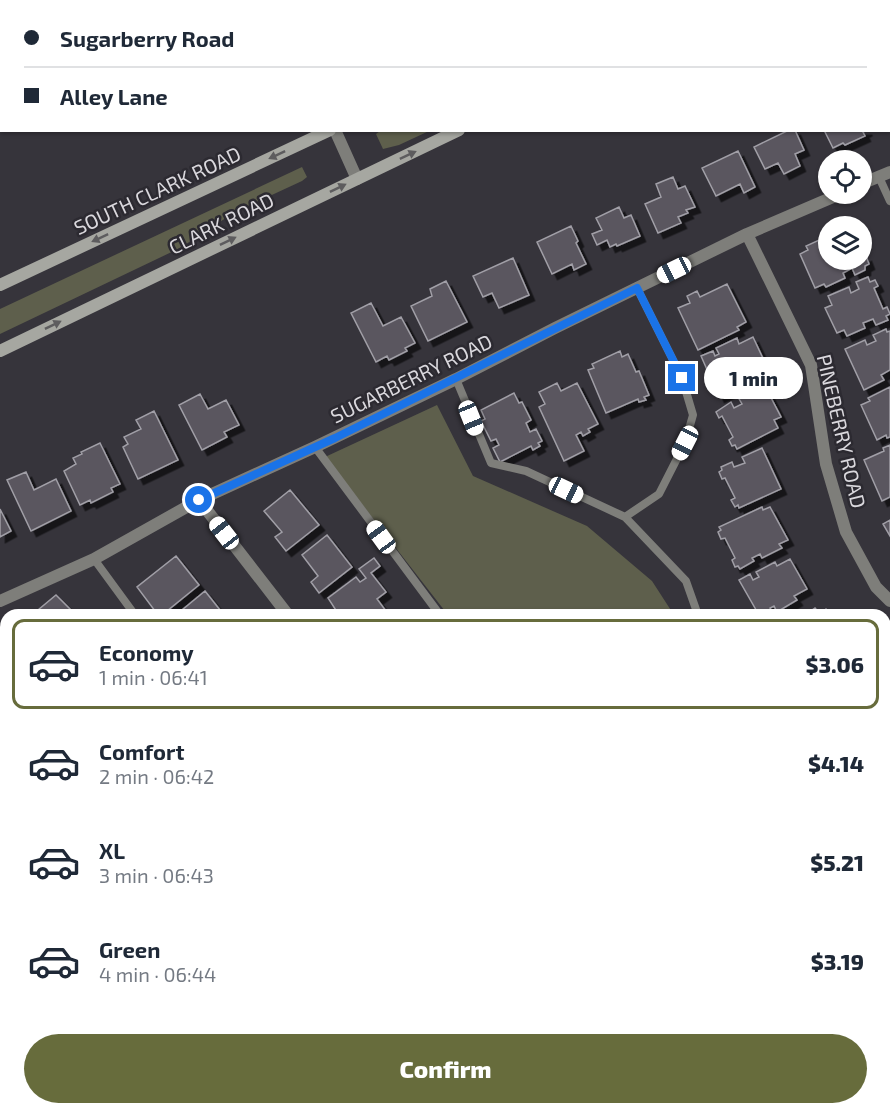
<!DOCTYPE html>
<meta charset="utf-8">
<style>
:root{--surface:#fff;--page:#f2f2f3;--text:#1f2937;--muted:#747a83;--line:#e0e1e3;--accent:#676c3c}
body{margin:0;font-family:"Exo 2",sans-serif;background:var(--page);color:var(--text);height:100vh;display:flex;flex-direction:column;font-size:22px;white-space:nowrap}
*{box-sizing:border-box;margin:0}
p{font-size:20px;color:var(--muted)}
.icon{flex:none;width:33px;height:33px;fill:none;stroke:currentColor;stroke-width:2;stroke-linecap:round;stroke-linejoin:round}
.map{position:relative;flex:1;overflow:hidden}
.sheet{position:absolute;left:0px;top:609px;width:891px;height:506px;display:flex;flex-direction:column;background:var(--surface);border-radius:18px 18px 0 0;box-shadow:0 2px 4px #0004}
.sheet>*{flex:none}
.top-card{position:absolute;left:0px;top:0px;width:891px;height:132px;box-shadow:0 2px 4px #0004;display:grid;align-content:center;height:132px;padding:0 24px;background:var(--surface)}
.tools{position:absolute;left:818px;top:150px;display:grid;gap:12px}
.tools a{display:grid;place-items:center;width:54px;height:54px;border-radius:50%;background:var(--surface);box-shadow:0 2px 4px #0004;font-size:30px}
.end{position:absolute;width:27px;height:27px;margin:-14px;border:8px solid #1a73e8;background:#fff;box-shadow:0 0 0 3px #fff}
.from{border-radius:50%}
.bubble{position:absolute;height:42px;border-radius:21px;background:var(--surface);box-shadow:0 2px 4px #0004;font-size:20px;font-weight:800;line-height:42px;text-align:center}
.car{position:absolute;width:18px;height:36px;margin:-18px -9px;border-radius:8px;box-shadow:0 0 4px 2px #0007;background:linear-gradient(#fff 24%,#345 0 40%,#fff 0 76%,#345 0 86%,#fff 0)}
.top-card b{display:flex;align-items:center;gap:21px;height:57px;font-size:22px}
.top-card b+b{border-top:2px solid var(--line)}
.top-card i{width:15px;height:15px;background:var(--text)}
ul{padding:10px 0 0;list-style:none}
li{display:flex;align-items:center;gap:18px;height:90px;margin:0 12px 9px;padding:0 12px;border:3px solid transparent;border-radius:12px}
li div{flex:1}
li b{display:block;font-size:22px}
li em{font-style:normal;font-weight:800}
li.active{border-color:var(--accent)}
li>.icon{width:54px;height:54px;stroke-width:1.5}
.cta{display:flex;gap:12px;margin-top:auto;padding:12px 24px}
.cta a{flex:1;height:69px;border-radius:36px;background:var(--accent);color:#fff;font-size:24px;font-weight:800;line-height:69px;text-align:center}
.map>svg:first-child{display:block}
</style>
<div class="map">
<svg width="890" height="1114" viewBox="0 0 890 1114">
<defs>
<filter id="shadow"><feDropShadow dx="5.5" dy="5.5" stdDeviation="0" flood-color="#0009"/></filter>
</defs>
<rect width="100%" height="100%" fill="#36343b"/>
<path fill="#5e5f4c" d="M 380,131 L 380,130 L 429,131 L 399,145 L 383,149 L 376,134 Z
M 302,167 L 307,177 L 302,181 L 235,212 L 180,248 L 0,334 L 0,309 Z
M 437,405 L 473,476 L 587,526 L 652,581 L 674,615 L 448,615 L 325,457 Z
M 885,872 L 890,877 L 890,963 L 885,961 Z"/>
<path fill="#5a575f" stroke="#a19fa7" stroke-width="1.5" filter="url(#shadow)" d="M 351,0 L 394,0 L 395,2 L 352,2 Z
M 789,130 L 795,130 L 804,150 L 795,154 L 800,166 L 784,174 L 778,163 L 765,169 L 754,147 Z
M 824,130 L 867,130 L 863,132 L 865,136 L 845,145 L 843,143 L 833,148 Z
M 738,151 L 755,187 L 744,193 L 740,184 L 716,196 L 702,168 Z
M 673,177 L 678,189 L 685,186 L 695,207 L 686,210 L 688,213 L 678,217 L 681,223 L 658,233 L 645,204 L 661,197 L 656,184 Z
M 619,207 L 624,218 L 631,215 L 640,236 L 617,246 L 616,244 L 610,247 L 607,240 L 597,245 L 592,234 L 602,230 L 596,218 Z
M 571,226 L 578,241 L 576,243 L 586,264 L 574,270 L 572,264 L 552,274 L 537,242 Z
M 828,228 L 828,260 L 861,260 L 861,256 L 862,258 L 866,256 L 869,264 L 865,266 L 865,270 L 855,275 L 852,268 L 843,273 L 845,278 L 826,287 L 824,284 L 815,288 L 800,254 L 808,250 L 806,246 L 826,237 L 823,231 Z
M 513,258 L 529,295 L 499,308 L 492,293 L 483,297 L 473,276 Z
M 868,277 L 870,282 L 875,280 L 878,286 L 874,288 L 883,309 L 887,307 L 890,314 L 886,316 L 888,320 L 876,325 L 873,319 L 863,323 L 865,328 L 847,336 L 844,330 L 837,333 L 825,308 L 832,305 L 828,296 L 849,287 L 851,293 L 859,289 L 856,282 Z
M 446,281 L 467,322 L 428,341 L 411,306 L 432,296 L 430,289 Z
M 727,284 L 746,322 L 737,327 L 739,330 L 698,350 L 678,308 L 690,303 L 687,296 L 697,291 L 700,297 Z
M 371,303 L 383,326 L 401,317 L 415,343 L 405,348 L 407,351 L 389,360 L 387,356 L 376,362 L 351,313 Z
M 886,329 L 887,332 L 890,331 L 890,370 L 881,375 L 884,380 L 864,390 L 845,349 L 865,340 L 867,345 L 876,341 L 873,335 Z
M 753,337 L 767,367 L 754,373 L 757,380 L 719,397 L 701,356 L 713,351 L 715,356 L 719,354 L 716,348 L 737,338 L 739,344 Z
M 620,351 L 622,357 L 628,354 L 636,372 L 639,371 L 649,395 L 644,397 L 646,400 L 639,402 L 638,399 L 606,413 L 588,370 L 594,368 L 592,364 Z
M 557,383 L 561,391 L 577,383 L 598,424 L 588,429 L 590,432 L 583,436 L 581,432 L 576,435 L 584,451 L 564,461 L 539,407 L 545,404 L 539,392 Z
M 758,387 L 762,395 L 768,392 L 781,417 L 774,420 L 778,428 L 737,449 L 735,445 L 732,446 L 729,440 L 733,437 L 722,416 L 719,418 L 716,412 L 731,402 L 734,408 L 742,404 L 738,397 Z
M 890,387 L 890,437 L 887,438 L 886,435 L 877,440 L 861,405 L 870,401 L 868,398 Z
M 514,393 L 519,403 L 522,402 L 531,420 L 526,423 L 530,432 L 536,429 L 542,441 L 538,443 L 540,446 L 533,450 L 531,446 L 500,462 L 493,448 L 499,445 L 496,439 L 491,441 L 481,421 L 485,419 L 481,410 Z
M 200,394 L 208,409 L 226,400 L 239,425 L 224,432 L 227,437 L 202,450 L 179,405 Z
M 154,411 L 178,460 L 138,479 L 123,447 L 128,444 L 124,437 L 141,429 L 136,420 Z
M 100,443 L 120,484 L 111,488 L 113,492 L 91,503 L 90,500 L 80,505 L 64,471 L 76,464 L 73,458 L 82,454 L 81,452 Z
M 890,445 L 890,497 L 882,501 L 864,460 L 884,451 L 883,448 Z
M 762,448 L 781,489 L 739,508 L 738,505 L 735,507 L 731,500 L 735,498 L 725,478 L 722,479 L 719,472 L 722,470 L 721,467 L 732,462 L 734,467 L 745,463 L 742,457 Z
M 26,472 L 34,490 L 56,479 L 71,511 L 31,531 L 7,480 Z
M 290,490 L 319,525 L 286,551 L 275,537 L 282,532 L 264,511 Z
M 762,507 L 763,510 L 770,507 L 788,540 L 779,544 L 782,548 L 762,558 L 760,554 L 752,558 L 754,561 L 740,569 L 738,566 L 735,567 L 732,560 L 735,558 L 725,538 L 721,539 L 718,532 L 721,530 L 719,527 Z
M 0,509 L 11,531 L 0,537 Z
M 890,520 L 890,536 L 883,524 Z
M 327,535 L 352,567 L 319,593 L 311,582 L 318,576 L 302,555 Z
M 176,556 L 199,585 L 162,615 L 158,615 L 137,587 Z
M 374,558 L 380,566 L 371,573 L 386,592 L 377,599 L 386,611 L 380,615 L 339,615 L 328,598 L 356,577 L 360,582 L 366,578 L 359,569 Z
M 790,559 L 807,589 L 794,596 L 797,600 L 777,612 L 774,606 L 770,608 L 773,615 L 759,615 L 739,580 L 750,574 L 753,580 L 759,577 L 756,572 L 775,562 L 777,566 Z
M 205,591 L 224,615 L 176,615 Z
M 56,595 L 76,615 L 32,615 Z
M 815,608 L 820,614 L 826,609 L 831,615 L 805,615 Z
M 885,662 L 890,667 L 890,675 L 885,682 Z
M 890,686 L 890,738 L 885,734 L 885,691 Z
M 0,749 L 6,757 L 6,799 L 0,804 Z
M 6,928 L 6,977 L 0,982 L 0,933 Z
M 6,999 L 6,1023 L 0,1015 L 0,1004 Z
M 890,1031 L 890,1049 L 885,1045 L 885,1037 Z
M 63,1108 L 113,1108 L 103,1114 L 66,1114 Z
M 209,1108 L 232,1108 L 221,1114 L 211,1114 Z
M 387,1108 L 391,1108 L 394,1114 L 376,1114 Z
M 510,1108 L 529,1108 L 532,1114 L 499,1114 Z"/>
<g fill="none" stroke-linecap="round" stroke-linejoin="round">
<path stroke="#7e7e7a" stroke-width="8" d="M 879,177 L 890,201
M 456,379 L 491,463 L 526,471 L 625,517 L 686,581 L 698,615
M 315,447 L 440,615
M 625,517 L 659,494 L 685,443 L 693,415 L 682,378 L 637,288
M 94,559 L 135,615
M 885,830 L 890,839
M 0,861 L 6,868
M 885,971 L 890,973
M 167,1108 L 170,1114
M 454,1108 L 456,1114
M 726,1108 L 729,1114"/>
<path stroke="#7e7e7a" stroke-width="12" d="M 277,0 L 277,2
M 335,130 L 357,179
M 861,184 L 890,172
M 747,234 L 811,365 L 826,464 L 846,532 L 876,587 L 890,601
M 199,500 L 288,615
M 0,601 L 94,559 L 199,500 L 315,447 L 456,379 L 555,328 L 747,234 L 840,194
M 0,670 L 6,678
M 0,1085 L 6,1095
M 14,1108 L 17,1114
M 301,1108 L 304,1114
M 585,1108 L 588,1114
M 876,1108 L 884,1114
M 678,1114 L 689,1108"/>
<path stroke="#a6a7a1" stroke-width="12" d="M 606,2 L 609,0
M 733,2 L 736,0
M 0,285 L 330,130
M 0,351 L 459,130"/>
</g>
<defs><path id="oneway-solid" d="M-6-.8H1V-3.2L6.5 0L1 3.2V.8H-6Z" transform="scale(1.5)"/></defs>
<g fill="#5d5c5e">
<use href="#oneway-solid" transform="translate(277 155) rotate(155)"/>
<use href="#oneway-solid" transform="translate(408 155) rotate(-25)"/>
<use href="#oneway-solid" transform="translate(338 188) rotate(-26)"/>
<use href="#oneway-solid" transform="translate(100 238) rotate(155)"/>
<use href="#oneway-solid" transform="translate(228 241) rotate(-26)"/>
<use href="#oneway-solid" transform="translate(53 325) rotate(-26)"/>
</g>
<g fill="none" stroke-linecap="round" stroke-linejoin="round">
<path stroke="#1a73e8" stroke-width="8" d="M 199,500 L 335,438 L 637,288 L 682,378"/>
</g>
<g text-anchor="middle" dominant-baseline="central" stroke-width="5" stroke-linejoin="round" paint-order="stroke">
<g font-size="20" fill="#dad8dd" stroke="#2c2a31">
<text transform="translate(157 190) rotate(-25)">SOUTH CLARK ROAD</text>
<text transform="translate(221 223) rotate(-26)">CLARK ROAD</text>
<text transform="translate(411 378) rotate(-26)">SUGARBERRY ROAD</text>
<text transform="translate(842 431) rotate(77)">PINEBERRY ROAD</text>
</g>
</g>
</svg>
<div class="tools">
<a><svg class="icon" aria-label="locate" viewBox="0 0 24 24"><circle cx="12" cy="12" r="6"/><path d="M12 2v4M12 18v4M2 12h4M18 12h4"/></svg></a>
<a><svg class="icon" aria-label="layers" viewBox="0 0 24 24"><path d="M12 4l9 5-9 5-9-5zM3 14l9 5 9-5"/></svg></a>
</div>
<i class="end from" style="left:199px;top:500px"></i>
<i class="end" style="left:682px;top:378px"></i>
<div class="bubble" style="left:704px;top:357px;width:99px">1 min</div>
<i class="car" style="left:674px;top:270px;rotate:244deg"></i>
<i class="car" style="left:471px;top:418px;rotate:158deg"></i>
<i class="car" style="left:685px;top:443px;rotate:207deg"></i>
<i class="car" style="left:566px;top:490px;rotate:115deg"></i>
<i class="car" style="left:224px;top:533px;rotate:322deg"></i>
<i class="car" style="left:381px;top:537px;rotate:324deg"></i>
<div class="top-card">
<b><i class="from"></i>Sugarberry Road</b>
<b><i></i>Alley Lane</b>
</div>
<section class="sheet">
<ul>
<li class="active"><svg class="icon" aria-label="car" viewBox="0 0 24 24"><path d="M5 17H2v-5l4-1 3-4h7l3 4 3 1v5h-3M9 17h6M6 11h13"/><circle cx="7" cy="17" r="2"/><circle cx="17" cy="17" r="2"/></svg><div><b>Economy</b><p>1 min · 06:41</p></div><em>$3.06</em></li>
<li><svg class="icon" aria-label="car" viewBox="0 0 24 24"><path d="M5 17H2v-5l4-1 3-4h7l3 4 3 1v5h-3M9 17h6M6 11h13"/><circle cx="7" cy="17" r="2"/><circle cx="17" cy="17" r="2"/></svg><div><b>Comfort</b><p>2 min · 06:42</p></div><em>$4.14</em></li>
<li><svg class="icon" aria-label="car" viewBox="0 0 24 24"><path d="M5 17H2v-5l4-1 3-4h7l3 4 3 1v5h-3M9 17h6M6 11h13"/><circle cx="7" cy="17" r="2"/><circle cx="17" cy="17" r="2"/></svg><div><b>XL</b><p>3 min · 06:43</p></div><em>$5.21</em></li>
<li><svg class="icon" aria-label="car" viewBox="0 0 24 24"><path d="M5 17H2v-5l4-1 3-4h7l3 4 3 1v5h-3M9 17h6M6 11h13"/><circle cx="7" cy="17" r="2"/><circle cx="17" cy="17" r="2"/></svg><div><b>Green</b><p>4 min · 06:44</p></div><em>$3.19</em></li>
</ul>
<div class="cta"><a>Confirm</a></div>
</section>
</div>
